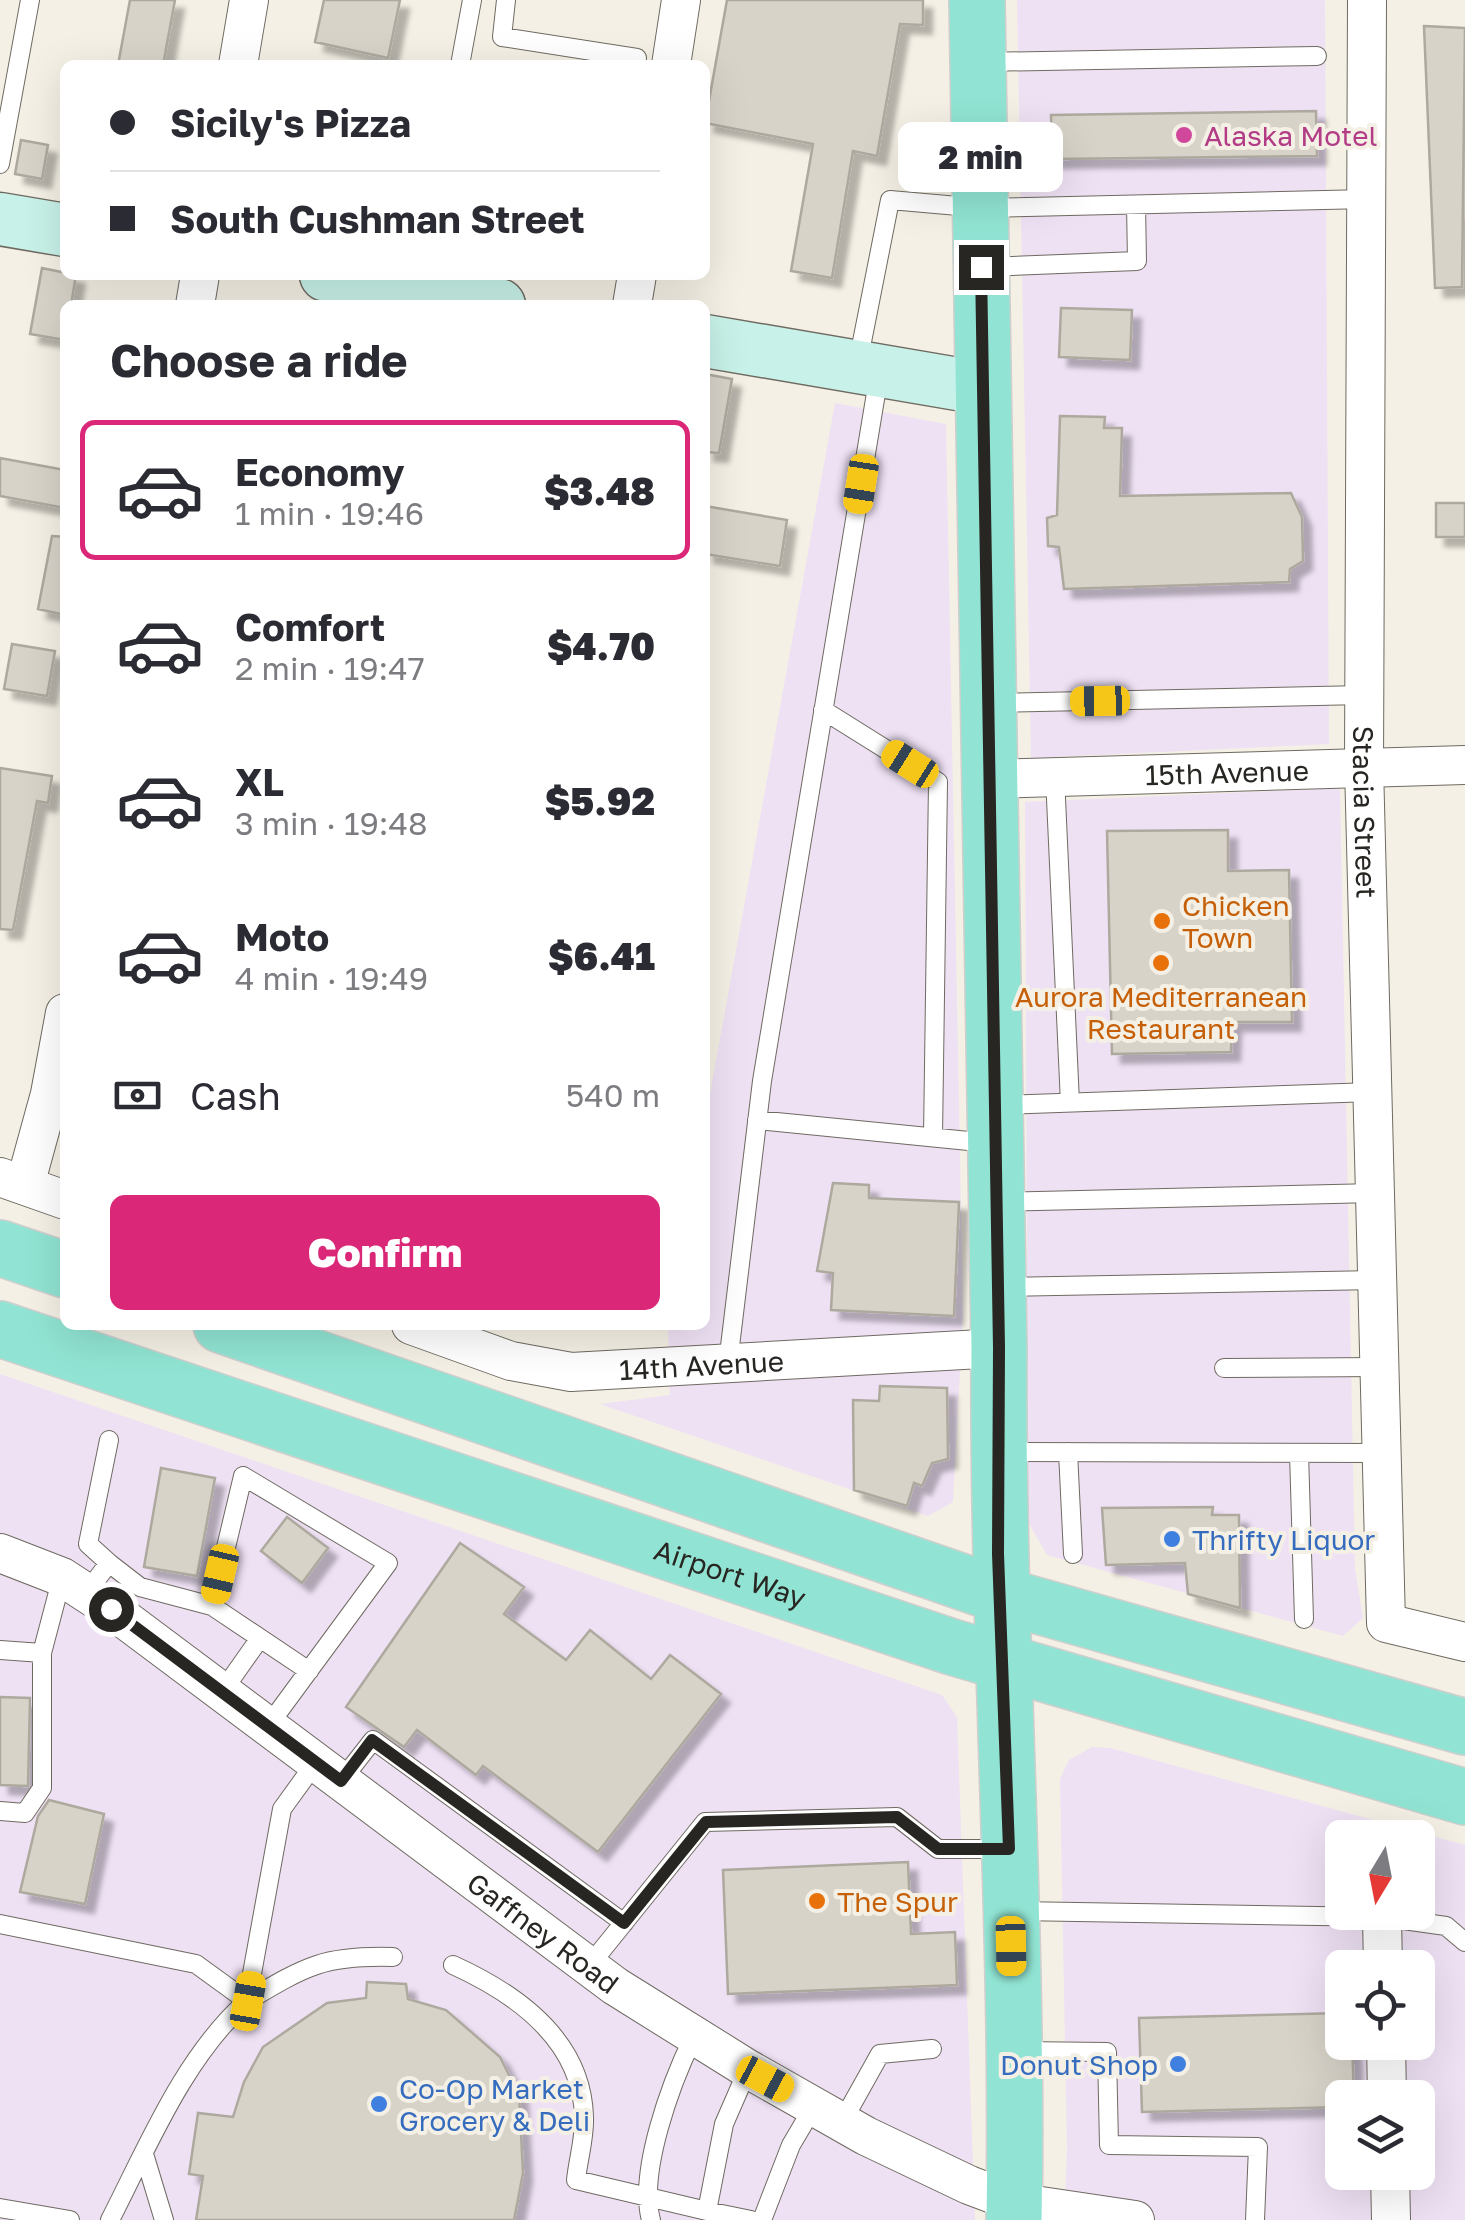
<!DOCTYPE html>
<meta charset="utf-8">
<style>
:root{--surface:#fff;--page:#f2f2f3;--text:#2b2b33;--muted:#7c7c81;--line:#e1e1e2;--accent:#db2777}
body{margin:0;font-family:"Golos Text",sans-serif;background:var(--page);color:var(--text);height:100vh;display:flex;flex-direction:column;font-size:38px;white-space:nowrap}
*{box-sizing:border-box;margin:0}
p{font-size:32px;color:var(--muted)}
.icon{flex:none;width:55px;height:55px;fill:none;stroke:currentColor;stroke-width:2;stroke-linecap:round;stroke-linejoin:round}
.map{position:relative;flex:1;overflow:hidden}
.sheet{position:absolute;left:60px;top:300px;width:650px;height:1030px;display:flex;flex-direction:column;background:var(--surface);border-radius:15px;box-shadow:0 10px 40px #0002}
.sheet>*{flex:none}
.banner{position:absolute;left:60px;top:60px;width:650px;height:220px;border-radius:15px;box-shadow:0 10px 40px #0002;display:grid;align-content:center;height:220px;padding:0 50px;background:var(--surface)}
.needle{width:65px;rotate:190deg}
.buttons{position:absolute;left:1325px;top:1820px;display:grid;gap:20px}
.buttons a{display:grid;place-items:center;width:110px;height:110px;border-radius:15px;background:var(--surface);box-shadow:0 10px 40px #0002;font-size:50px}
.end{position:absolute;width:45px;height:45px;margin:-22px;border:12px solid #282622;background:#fff;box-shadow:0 0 0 5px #fff}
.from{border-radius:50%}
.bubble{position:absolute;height:70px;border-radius:15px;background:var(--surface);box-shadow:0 10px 40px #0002;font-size:32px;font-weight:800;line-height:70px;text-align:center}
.car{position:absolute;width:30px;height:60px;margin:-30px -15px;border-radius:12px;box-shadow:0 0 8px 2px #0007;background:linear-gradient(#f5c518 24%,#345 0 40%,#f5c518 0 76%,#345 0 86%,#f5c518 0)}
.banner b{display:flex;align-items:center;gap:35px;height:95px;font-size:38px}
.banner b+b{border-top:2px solid var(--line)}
.banner i{width:25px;height:25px;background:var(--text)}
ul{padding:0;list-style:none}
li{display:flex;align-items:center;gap:30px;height:140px;margin:0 20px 15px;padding:0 30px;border:5px solid transparent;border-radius:15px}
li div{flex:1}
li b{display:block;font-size:38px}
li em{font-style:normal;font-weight:800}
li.current{border-color:var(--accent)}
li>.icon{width:90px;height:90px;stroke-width:1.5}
h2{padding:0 50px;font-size:45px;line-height:120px}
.pay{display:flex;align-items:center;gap:25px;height:110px;padding:0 50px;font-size:38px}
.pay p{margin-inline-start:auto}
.primary-button{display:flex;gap:20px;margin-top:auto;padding:20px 50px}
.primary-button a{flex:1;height:115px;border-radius:15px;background:var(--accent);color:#fff;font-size:40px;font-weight:800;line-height:115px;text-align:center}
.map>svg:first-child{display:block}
</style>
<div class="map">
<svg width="1465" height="2220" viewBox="0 0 1465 2220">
<defs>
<filter id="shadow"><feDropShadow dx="9" dy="9" stdDeviation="2.5" flood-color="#0004"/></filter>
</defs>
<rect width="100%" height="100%" fill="#f5f0e5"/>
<path fill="#eee1f4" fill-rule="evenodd" d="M 1017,0 L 1325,0 L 1329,744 L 1031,758 Z
M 835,403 L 946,424 L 963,1314 L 953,1502 L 928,1516 L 600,1404 L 670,1395 L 668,1325 L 705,1325 L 705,1122 Z
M 1340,788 L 1355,1569 L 1363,1618 L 1343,1636 L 1047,1555 L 1028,1522 L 1025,802 Z
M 0,1374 L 942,1695 L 957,1717 L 975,2220 L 0,2220 Z
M 1092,1747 L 1110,1748 L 1465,1845 L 1465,2220 L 1064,2220 L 1067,2150 L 1060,1779 L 1069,1760 ZM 1342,1838 L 1418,1838 L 1418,1912 L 1342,1912 ZM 1342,1968 L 1418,1968 L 1418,2042 L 1342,2042 ZM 1342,2098 L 1418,2098 L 1418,2172 L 1342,2172 Z"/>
<path fill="#d8d3c9" stroke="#aea99f" stroke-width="2.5" filter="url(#shadow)" d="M 130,0 L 175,0 L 163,65 L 118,65 Z
M 324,0 L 400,0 L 388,58 L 315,42 Z
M 727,0 L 923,0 L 923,25 L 900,24 L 877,156 L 853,151 L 832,278 L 791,271 L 813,144 L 705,123 Z
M 1424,26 L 1465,28 L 1462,287 L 1435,288 Z
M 1316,111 L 1317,156 L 1052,159 L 1051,115 Z
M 21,140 L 48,145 L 42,179 L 15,174 Z
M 42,268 L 76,275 L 71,305 L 65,305 L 65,340 L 30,334 Z
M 1061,308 L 1132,310 L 1130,360 L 1059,357 Z
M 705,374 L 732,379 L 719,453 L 705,452 Z
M 1060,416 L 1105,417 L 1104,428 L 1122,428 L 1120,496 L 1291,493 L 1302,517 L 1303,561 L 1290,569 L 1289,582 L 1064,589 L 1059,547 L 1048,546 L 1047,518 L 1057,515 Z
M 0,458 L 65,470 L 65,508 L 0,496 Z
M 1436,503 L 1465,503 L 1465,537 L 1436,537 Z
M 705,506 L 787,520 L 780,566 L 705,554 Z
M 52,536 L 65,537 L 65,615 L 38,609 Z
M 12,644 L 55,651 L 47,696 L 4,689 Z
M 0,768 L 52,776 L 48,803 L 37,801 L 13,930 L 0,929 Z
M 1228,830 L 1228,871 L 1289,870 L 1292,1022 L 1232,1022 L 1231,1052 L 1112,1054 L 1107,831 Z
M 833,1183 L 869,1185 L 869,1198 L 959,1202 L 954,1316 L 831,1310 L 833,1273 L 817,1271 Z
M 880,1386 L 947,1388 L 948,1459 L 932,1463 L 922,1486 L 914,1483 L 907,1506 L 854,1490 L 853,1400 L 879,1401 Z
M 161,1468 L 215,1478 L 197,1576 L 144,1567 Z
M 1213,1507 L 1212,1515 L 1239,1515 L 1240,1608 L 1188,1594 L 1185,1563 L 1106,1565 L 1102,1508 Z
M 287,1517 L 328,1548 L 302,1583 L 261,1551 Z
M 460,1543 L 524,1587 L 504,1614 L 566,1660 L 590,1630 L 651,1679 L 670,1655 L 721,1694 L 598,1852 L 483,1766 L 476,1775 L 417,1730 L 404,1747 L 346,1707 Z
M 0,1697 L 30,1698 L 28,1786 L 0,1785 Z
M 49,1800 L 104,1814 L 85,1904 L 20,1892 L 38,1816 Z
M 908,1862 L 911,1934 L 955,1932 L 957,1985 L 728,1994 L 723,1870 Z
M 367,1982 L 406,1984 L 408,1999 L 446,2010 L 500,2057 L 519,2095 L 523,2173 L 514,2220 L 196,2220 L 203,2176 L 189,2174 L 198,2113 L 233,2117 L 244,2082 L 263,2047 L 327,2003 L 366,1998 Z
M 1342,2013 L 1342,2042 L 1352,2042 L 1354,2098 L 1342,2098 L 1342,2107 L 1142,2112 L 1139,2018 Z"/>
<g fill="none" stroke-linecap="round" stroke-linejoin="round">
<g stroke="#6f6a61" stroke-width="20">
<path id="lane" d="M 506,0 L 502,37 L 637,58
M 983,62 L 1317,56
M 460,65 L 472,0
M 0,164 L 30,0
M 987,267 L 1137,261 L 1136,205
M 858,362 L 890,200 L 981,208 L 1368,199
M 994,703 L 1364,695
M 823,710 L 938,782 L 933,1137
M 1055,777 L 1070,1103
M 1003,1105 L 1372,1092
M 757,1120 L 989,1143
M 1000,1202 L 1375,1193
M 1002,1287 L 1377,1280
M 728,1363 L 762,1081 L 879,375
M 1224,1368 L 1379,1367
M 109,1440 L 88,1544 L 109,1563
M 1007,1452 L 1381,1453
M 1068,1452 L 1073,1554
M 1299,1453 L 1304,1619
M 86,1593 L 109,1563 L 140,1587 L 212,1606
M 0,1650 L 42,1653 L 62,1577
M 222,1692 L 260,1638
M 268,1726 L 388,1563 L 243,1476 L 212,1606 L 309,1671
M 316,1762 L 282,1809 L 247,2001 C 306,1966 324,1955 393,1957
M 341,1781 L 373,1740 L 624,1923
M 0,1811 L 25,1813 L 42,1788 L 42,1653
M 1017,1911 L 1382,1917 L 1446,1926 L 1465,1942
M 0,1924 L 196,1964 L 247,2001 C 184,2057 148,2146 110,2220
M 453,1965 C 517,1994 582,2040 584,2117 C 585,2137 578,2160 576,2180 L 707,2211 L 724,2124 L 748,2069
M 589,1966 L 705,1822 L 897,1817 L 938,1849 L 1004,1849
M 1019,2051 L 1107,2052 L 1109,2145 L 1258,2147 L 1255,2220
M 842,2122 L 880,2054 L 932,2049
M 144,2154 L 164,2220
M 0,2208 L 70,2220
M 707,2211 L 751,2220
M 651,2220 C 638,2172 671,2083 693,2038
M 762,2220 L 791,2145 L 814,2106"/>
</g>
<g stroke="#6f6a61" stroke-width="40">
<g id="street">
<path id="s1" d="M 1367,0 L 1364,766 L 1386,1623 L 1465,1642"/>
<path d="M 238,65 L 249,0"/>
<path d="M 671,65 L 681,0"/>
<path d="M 195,305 L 200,275"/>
<path d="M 632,305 L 637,275"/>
<path id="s2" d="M 987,779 L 1465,765"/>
<path d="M 0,1177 L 65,1200"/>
<path d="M 25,1185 L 50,1094 L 65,1013"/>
<path id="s3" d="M 411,1325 L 511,1361 L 571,1372 L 999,1348"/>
<path id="s4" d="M 0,1553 L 62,1577 L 111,1609 L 615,1986 L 748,2069 L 866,2136 L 969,2185 L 1014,2202 L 1135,2220"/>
<path d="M 1382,1917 L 1383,1968"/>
<path d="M 1386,2042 L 1387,2098"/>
<path d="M 1390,2172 L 1391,2220"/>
</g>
</g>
<g stroke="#6f6a61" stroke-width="55">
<path id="secondary" d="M 0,219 L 65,230
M 326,275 L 499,305
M 705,341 L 981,388"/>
</g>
<g stroke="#d0cfce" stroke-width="58">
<g id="primary">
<path d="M 977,0 L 999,1348 C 997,1639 1019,1929 1014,2220"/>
<path d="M 0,1248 L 65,1270"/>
<path d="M 221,1325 L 1000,1595 L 1465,1727"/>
<path id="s5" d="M 0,1329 L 952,1647 L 1465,1797"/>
</g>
</g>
<use href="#lane" stroke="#fff" stroke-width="18"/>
<use href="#street" stroke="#fff" stroke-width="38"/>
<use href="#secondary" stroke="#c8f2e9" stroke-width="52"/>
<use href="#primary" stroke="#91e4d3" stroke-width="55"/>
</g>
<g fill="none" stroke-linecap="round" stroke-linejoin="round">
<path stroke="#282622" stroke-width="12" d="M 111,1609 L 341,1781 L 372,1740 L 624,1923 L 706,1822 L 897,1817 L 938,1849 L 1009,1849 L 998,1554 L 999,1348 L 981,267"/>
</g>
<circle fill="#d1479c" stroke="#f5f0e5" stroke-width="4" cx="1184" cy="135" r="10"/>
<g fill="#e8710a" stroke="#f5f0e5" stroke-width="4">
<circle cx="1162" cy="921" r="10"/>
<circle cx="1161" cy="963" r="10"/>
<circle cx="817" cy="1901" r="10"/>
</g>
<g fill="#3f7fe0" stroke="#f5f0e5" stroke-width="4">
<circle cx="1172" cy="1539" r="10"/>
<circle cx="1178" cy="2064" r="10"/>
<circle cx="379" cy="2104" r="10"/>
</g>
<g text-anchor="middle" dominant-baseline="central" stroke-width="8" stroke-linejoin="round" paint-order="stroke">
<g font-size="28" fill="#b23c85" stroke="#f5f0e5" text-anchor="start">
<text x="1204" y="135">Alaska Motel</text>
</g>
<g font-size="28" fill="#282622" stroke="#f5f0e5">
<text stroke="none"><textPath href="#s2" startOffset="240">15th Avenue</textPath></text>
<text stroke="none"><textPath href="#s1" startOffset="812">Stacia Street</textPath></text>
<text stroke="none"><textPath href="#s3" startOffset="298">14th Avenue</textPath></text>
<text stroke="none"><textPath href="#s5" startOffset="770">Airport Way</textPath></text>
<text stroke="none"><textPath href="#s4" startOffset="665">Gaffney Road</textPath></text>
</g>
<g font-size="28" fill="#c56008" stroke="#f5f0e5" text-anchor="start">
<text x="1182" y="905">Chicken<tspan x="1182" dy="32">Town</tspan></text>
<text x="1161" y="996" text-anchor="middle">Aurora Mediterranean<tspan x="1161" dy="32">Restaurant</tspan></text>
<text x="837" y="1901">The Spur</text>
</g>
<g font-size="28" fill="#366cbe" stroke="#f5f0e5" text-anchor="start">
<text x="1192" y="1539">Thrifty Liquor</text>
<text x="1158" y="2064" text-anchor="end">Donut Shop</text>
<text x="399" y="2088">Co-Op Market<tspan x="399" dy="32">Grocery &amp; Deli</tspan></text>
</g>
</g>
</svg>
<div class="buttons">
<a><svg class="needle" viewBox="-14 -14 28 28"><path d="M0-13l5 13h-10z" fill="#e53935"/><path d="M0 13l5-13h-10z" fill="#7c7c81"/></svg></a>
<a><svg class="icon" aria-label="locate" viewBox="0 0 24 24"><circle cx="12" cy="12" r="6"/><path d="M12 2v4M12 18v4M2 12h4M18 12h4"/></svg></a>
<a><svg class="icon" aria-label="layers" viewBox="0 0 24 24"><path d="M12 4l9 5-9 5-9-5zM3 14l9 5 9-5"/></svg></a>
</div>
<i class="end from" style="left:111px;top:1609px"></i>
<i class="end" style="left:981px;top:267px"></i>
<div class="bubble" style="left:898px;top:122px;width:165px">2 min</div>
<i class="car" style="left:861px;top:484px;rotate:189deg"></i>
<i class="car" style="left:1100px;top:701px;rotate:269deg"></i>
<i class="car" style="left:910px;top:764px;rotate:302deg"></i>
<i class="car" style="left:220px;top:1574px;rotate:193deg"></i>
<i class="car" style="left:1011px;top:1946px;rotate:179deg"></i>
<i class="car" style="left:248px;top:2001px;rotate:10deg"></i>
<i class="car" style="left:765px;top:2079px;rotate:118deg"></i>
<div class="banner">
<b><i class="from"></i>Sicily's Pizza</b>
<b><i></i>South Cushman Street</b>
</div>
<section class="sheet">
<h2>Choose a ride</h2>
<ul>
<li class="current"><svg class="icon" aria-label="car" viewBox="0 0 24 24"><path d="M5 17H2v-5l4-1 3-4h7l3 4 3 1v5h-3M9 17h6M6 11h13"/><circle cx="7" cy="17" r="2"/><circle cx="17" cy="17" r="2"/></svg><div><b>Economy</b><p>1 min · 19:46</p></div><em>$3.48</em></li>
<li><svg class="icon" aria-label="car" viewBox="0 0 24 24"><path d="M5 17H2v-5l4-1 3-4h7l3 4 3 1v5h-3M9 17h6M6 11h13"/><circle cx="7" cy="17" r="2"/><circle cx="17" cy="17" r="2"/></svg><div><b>Comfort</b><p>2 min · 19:47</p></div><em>$4.70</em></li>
<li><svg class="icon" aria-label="car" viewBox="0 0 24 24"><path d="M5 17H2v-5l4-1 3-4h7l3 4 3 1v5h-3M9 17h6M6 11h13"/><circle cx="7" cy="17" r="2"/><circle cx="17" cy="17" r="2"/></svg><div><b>XL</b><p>3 min · 19:48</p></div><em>$5.92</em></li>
<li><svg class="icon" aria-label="car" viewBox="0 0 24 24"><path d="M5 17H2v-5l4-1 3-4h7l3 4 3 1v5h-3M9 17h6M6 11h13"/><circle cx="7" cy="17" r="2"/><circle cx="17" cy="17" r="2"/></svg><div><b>Moto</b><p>4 min · 19:49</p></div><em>$6.41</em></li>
</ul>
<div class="pay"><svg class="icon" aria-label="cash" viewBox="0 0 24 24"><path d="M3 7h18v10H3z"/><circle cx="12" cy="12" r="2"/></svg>Cash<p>540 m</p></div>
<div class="primary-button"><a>Confirm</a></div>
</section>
</div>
